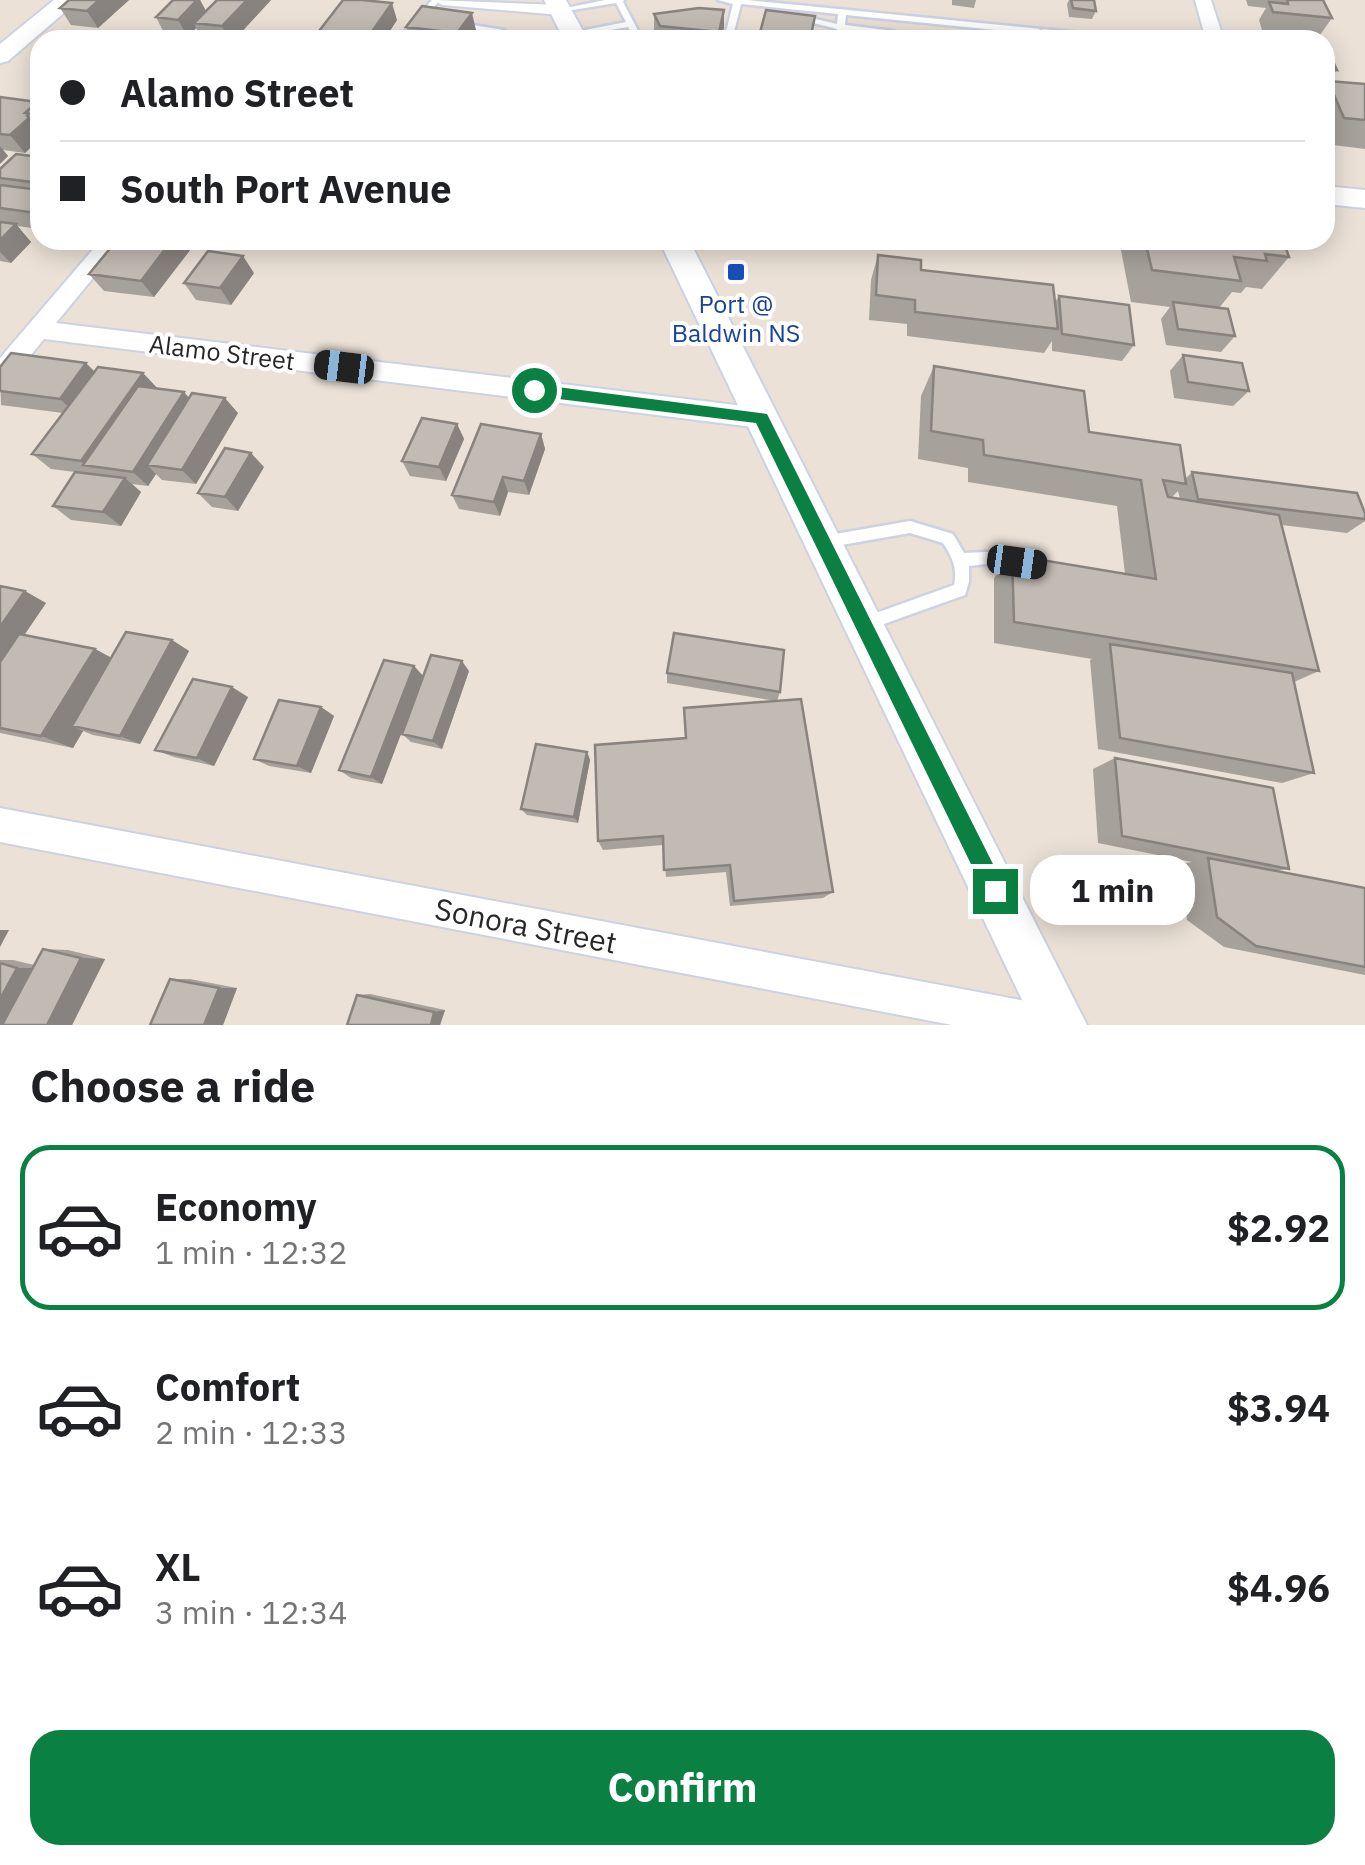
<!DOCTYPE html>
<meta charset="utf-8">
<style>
:root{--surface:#fff;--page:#f6f6f6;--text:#202124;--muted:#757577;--line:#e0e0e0;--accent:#0b8043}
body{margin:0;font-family:"IBM Plex Sans",sans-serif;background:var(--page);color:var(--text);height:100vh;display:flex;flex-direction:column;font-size:38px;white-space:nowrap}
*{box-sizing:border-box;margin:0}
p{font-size:32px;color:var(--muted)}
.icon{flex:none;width:55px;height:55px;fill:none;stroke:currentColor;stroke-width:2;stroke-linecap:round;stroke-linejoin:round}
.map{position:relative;height:1025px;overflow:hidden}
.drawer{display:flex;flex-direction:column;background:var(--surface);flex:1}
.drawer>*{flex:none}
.banner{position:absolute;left:30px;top:30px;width:1305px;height:220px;border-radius:30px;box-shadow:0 5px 25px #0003;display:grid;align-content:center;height:220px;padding:0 30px;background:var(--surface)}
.end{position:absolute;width:45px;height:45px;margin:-22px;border:12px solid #0b8043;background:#fff;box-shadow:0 0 0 5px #fff}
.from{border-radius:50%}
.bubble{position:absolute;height:70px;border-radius:30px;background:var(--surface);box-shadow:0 5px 25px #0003;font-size:32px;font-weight:800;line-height:70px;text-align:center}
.car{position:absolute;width:30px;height:60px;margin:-30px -15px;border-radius:12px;box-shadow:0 0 8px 2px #0007;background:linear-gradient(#222 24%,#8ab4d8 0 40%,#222 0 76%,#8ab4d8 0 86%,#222 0)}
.banner b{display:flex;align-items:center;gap:35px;height:95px;font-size:38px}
.banner b+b{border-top:2px solid var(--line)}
.banner i{width:25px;height:25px;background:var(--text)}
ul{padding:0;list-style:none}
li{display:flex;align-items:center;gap:30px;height:165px;margin:0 20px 15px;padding:0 10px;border:5px solid transparent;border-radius:30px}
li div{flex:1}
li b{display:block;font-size:38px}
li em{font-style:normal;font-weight:800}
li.current{border-color:var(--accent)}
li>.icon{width:90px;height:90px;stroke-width:1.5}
h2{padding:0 30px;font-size:45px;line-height:120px}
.button{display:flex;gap:20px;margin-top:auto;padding:20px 30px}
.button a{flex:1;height:115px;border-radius:30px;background:var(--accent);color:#fff;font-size:40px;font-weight:800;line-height:115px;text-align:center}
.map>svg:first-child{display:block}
</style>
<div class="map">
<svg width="1365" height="1025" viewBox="0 0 1365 1025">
<rect width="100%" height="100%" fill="#ebe1d7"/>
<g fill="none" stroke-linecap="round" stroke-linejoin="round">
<g stroke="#ccd2e1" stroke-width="5">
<path id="lane" d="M 432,0 L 440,0 L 406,40 L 397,40 Z
M 605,0 L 624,0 L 623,2 L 643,40 L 635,40 L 628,27 L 570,37 L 570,33 L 626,22 L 616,3 L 560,12 L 556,10 Z
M 718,0 L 747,0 L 1123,37 L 1127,40 L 1097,40 L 846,15 L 845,25 L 894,31 L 895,40 L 887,40 L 887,35 L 845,30 L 844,40 L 836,40 L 837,29 L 794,18 L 798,15 L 837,24 L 838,14 L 741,4 L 732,40 L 724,40 L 733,4 Z
M 460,23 L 504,30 L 508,33 L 506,40 L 498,40 L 499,35 L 457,28 L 457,24 Z
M 910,521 L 953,534 L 964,553 L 987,552 L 1026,557 L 1031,558 L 1033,563 L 1031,568 L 1026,569 L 987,564 L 969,566 L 969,582 L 965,595 L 867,630 L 862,628 L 860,623 L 862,618 L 954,585 C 958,569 952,557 943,543 L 910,533 L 824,548 L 819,546 L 817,542 L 819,538 L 824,536 Z"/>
</g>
<g stroke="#ccd2e1" stroke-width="4">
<path id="street" d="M 434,0 L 560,5 L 568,10 L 560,15 L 442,5 Z
M 1195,0 L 1211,0 L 1224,40 L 1206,40 Z
M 101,240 L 124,240 L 56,323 L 761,408 L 770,411 L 774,418 L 770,425 L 761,428 L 44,339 L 9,382 L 0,384 L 0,358 Z
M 0,808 L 1052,1006 L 1066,1011 L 1071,1025 L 952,1025 L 0,842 Z"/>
</g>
<g stroke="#ccd2e1" stroke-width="4">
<path id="secondary" d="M 54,0 L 79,0 L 8,61 L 0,63 L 0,44 Z
M 544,0 L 566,0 L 588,40 L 564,40 Z
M 1325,186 L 1365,190 L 1365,208 L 1325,204 Z
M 659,240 L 689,240 L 1087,1025 L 1034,1025 Z"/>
</g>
<use href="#lane" fill="#fff" fill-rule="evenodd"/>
<use href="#street" fill="#fff" fill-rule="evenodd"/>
<use href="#secondary" fill="#fff" fill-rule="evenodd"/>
</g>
<path fill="#a7a19b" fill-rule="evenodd" d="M 129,0 L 98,28 L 71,25 L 60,8 Z
M 173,0 L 200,0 L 206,11 L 271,0 L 234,40 L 202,40 L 196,28 L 188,37 L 165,35 L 156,17 Z
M 952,0 L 976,0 L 974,8 L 952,5 Z
M 1069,0 L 1094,0 L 1096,11 L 1092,19 L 1069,17 L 1067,4 Z
M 1246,0 L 1323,0 L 1332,18 L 1320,35 L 1262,30 L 1259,20 L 1266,8 L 1248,6 Z
M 654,14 L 724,27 L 721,40 L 658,40 L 654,32 Z
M 397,20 L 384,40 L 318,40 L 316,35 Z
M 406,27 L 476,30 L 469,40 L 410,40 Z
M 1272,32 L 1309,40 L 1267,40 Z
M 1325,54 L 1337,70 L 1329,81 L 1365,84 L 1365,149 L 1325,144 Z
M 0,97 L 38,102 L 40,100 L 40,138 L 25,153 L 3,150 L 8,156 L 0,164 Z
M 40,157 L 40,229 L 17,226 L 31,242 L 11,263 L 0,261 L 0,169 Z
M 910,240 L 948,240 L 944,249 L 910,246 Z
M 1119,240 L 1283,240 L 1289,257 L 1262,289 L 1246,287 L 1241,293 L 1232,292 L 1219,308 L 1235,336 L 1221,352 L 1166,345 L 1161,319 L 1170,307 L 1131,302 Z
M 194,245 L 154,297 L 104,291 L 89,274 Z
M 878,255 L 921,270 L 1055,302 L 1059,296 L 1134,345 L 1122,361 L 1052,351 L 1052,341 L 1044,353 L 907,336 L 907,324 L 869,320 L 871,280 Z
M 254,273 L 231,305 L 196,300 L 184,283 Z
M 1183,355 L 1249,391 L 1233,406 L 1174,398 L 1170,371 Z
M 934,366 L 1089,432 L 1185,479 L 1192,472 L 1365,519 L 1365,521 L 1347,533 L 1282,525 L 1319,671 L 1294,682 L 1314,773 L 1282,783 L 1098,749 L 1090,660 L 1092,659 L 994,643 L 994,578 L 1012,555 L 1125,574 L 1117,506 L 968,482 L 968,468 L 918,459 L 921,396 ZM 1178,491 L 1180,499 L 1171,498 Z
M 0,367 L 143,373 L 157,388 L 238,413 L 196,484 L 162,480 L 156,474 L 148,486 L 132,484 L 141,492 L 121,526 L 71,520 L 53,506 L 75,472 L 51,469 L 32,454 L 63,413 L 1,405 Z
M 457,424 L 464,439 L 446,481 L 410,476 L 402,461 Z
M 541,434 L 545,449 L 529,495 L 508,492 L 500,516 L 459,509 L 452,495 Z
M 264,467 L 238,511 L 212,507 L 198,493 Z
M 0,586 L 46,603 L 24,635 L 95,649 L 111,658 L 172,640 L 189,651 L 140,744 L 93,735 L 83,731 L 73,748 L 0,733 Z
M 414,666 L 423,676 L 382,784 L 351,778 L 339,770 Z
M 469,671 L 442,749 L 411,742 L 402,734 Z
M 667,673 L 780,692 L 777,701 L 833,892 L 823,898 L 730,906 L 726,872 L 666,877 L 663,845 L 603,850 L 598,841 L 685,738 L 684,708 L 776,701 L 667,683 Z
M 248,697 L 214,766 L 174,757 L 155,750 Z
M 321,707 L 334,716 L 311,773 L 269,766 L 254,759 Z
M 587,752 L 590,760 L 578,823 L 527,815 L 521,809 Z
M 1115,758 L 1289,869 L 1275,871 L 1365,888 L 1365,975 L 1224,947 L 1187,920 L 1179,864 L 1192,862 L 1098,843 L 1093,769 Z
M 43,949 L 68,950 L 105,959 L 72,1025 L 0,1025 L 0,960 L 13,960 L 34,965 Z
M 170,979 L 190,979 L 237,988 L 223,1025 Z
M 370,994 L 445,1010 L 440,1025 L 347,1025 L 357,995 Z"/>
<path fill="#88837e" d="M 99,0 L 129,0 L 98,28 L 87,11 Z
M 197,0 L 200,0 L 208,15 L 194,23 L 196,28 L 188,37 L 178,20 Z
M 247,0 L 271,0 L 234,40 L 229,40 L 222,26 Z
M 392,3 L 397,20 L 384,40 L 366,40 Z
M 724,10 L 724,27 L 721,40 L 719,40 Z
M 472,13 L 476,30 L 469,40 L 458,40 L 457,33 Z
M 29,118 L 40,132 L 40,138 L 25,153 L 10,135 Z
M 0,146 L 8,156 L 0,164 Z
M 16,224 L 31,242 L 11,263 L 0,252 L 0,240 Z
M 172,240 L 190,240 L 194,245 L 154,297 L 141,281 Z
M 243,256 L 254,273 L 231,305 L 220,288 Z
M 86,363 L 102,379 L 77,415 L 60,399 Z
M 143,373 L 158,389 L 86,466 L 81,461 Z
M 184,392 L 198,408 L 147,465 L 156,474 L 148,486 L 133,472 Z
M 225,398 L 238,413 L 196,484 L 182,470 Z
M 457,424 L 464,439 L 446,481 L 439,467 Z
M 541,434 L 545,449 L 529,495 L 524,481 Z
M 251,453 L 264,467 L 238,511 L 225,497 Z
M 503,477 L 508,492 L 500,516 L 494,502 Z
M 125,478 L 141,492 L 121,526 L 103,512 Z
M 25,591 L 46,603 L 0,671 L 0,627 Z
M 172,640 L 189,651 L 140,744 L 120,736 Z
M 95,649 L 123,664 L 72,726 L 83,731 L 73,748 L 41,736 Z
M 462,661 L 469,671 L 442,749 L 433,741 Z
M 414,666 L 423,676 L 382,784 L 371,777 Z
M 232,687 L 248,697 L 214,766 L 197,758 Z
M 321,707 L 334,716 L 311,773 L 297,766 Z
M 587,752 L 590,760 L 578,823 L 574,817 Z
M 0,930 L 9,930 L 0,947 Z
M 81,958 L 105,959 L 72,1025 L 47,1025 Z
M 17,968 L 44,968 L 13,1025 L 0,1025 L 0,999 Z
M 219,988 L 237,988 L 223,1025 L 204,1025 Z
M 445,1010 L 440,1025 L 431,1025 L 434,1012 Z"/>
<path fill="#c2bbb4" stroke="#88837e" stroke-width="2.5" d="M 69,0 L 99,0 L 87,11 L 60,8 Z
M 173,0 L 197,0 L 178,20 L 156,17 Z
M 217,0 L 247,0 L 222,26 L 194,23 Z
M 343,0 L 362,0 L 392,3 L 366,40 L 316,35 Z
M 1071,0 L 1094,0 L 1096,11 L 1073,8 Z
M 1287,0 L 1323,0 L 1332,18 L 1273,12 L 1269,2 L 1288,4 Z
M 422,6 L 472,13 L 457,33 L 406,27 Z
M 699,8 L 724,10 L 719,32 L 660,26 L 654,14 Z
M 766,10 L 815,16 L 810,40 L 758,40 Z
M 1041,31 L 1072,34 L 1073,40 L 1042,40 Z
M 1272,32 L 1306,34 L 1309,40 L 1276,40 Z
M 1108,34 L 1168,40 L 1109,40 Z
M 1325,54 L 1330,55 L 1337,70 L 1325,69 Z
M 1328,81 L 1365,84 L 1365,120 L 1344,118 Z
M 0,97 L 38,102 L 25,113 L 29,118 L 10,135 L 0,134 Z
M 40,100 L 40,115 L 25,113 Z
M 16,154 L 40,157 L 40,183 L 0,178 L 0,169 Z
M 0,185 L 40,190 L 40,209 L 36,213 L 0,208 Z
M 0,222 L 16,224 L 0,240 Z
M 117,240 L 172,240 L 141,281 L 89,274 Z
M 1145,240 L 1283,240 L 1289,257 L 1265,254 L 1267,261 L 1234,257 L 1241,281 L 1152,270 Z
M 208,251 L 243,256 L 220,288 L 184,283 Z
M 878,255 L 921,260 L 921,270 L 1053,285 L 1058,329 L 915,312 L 915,300 L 876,295 Z
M 1059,296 L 1129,305 L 1134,345 L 1062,334 Z
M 1173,302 L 1228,309 L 1235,336 L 1178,329 Z
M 11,353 L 86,363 L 60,399 L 0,391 L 0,367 Z
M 1183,355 L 1242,363 L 1249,391 L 1188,382 Z
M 934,366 L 1084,391 L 1089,432 L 1180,445 L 1186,484 L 1163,480 L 1168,497 L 1279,515 L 1319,671 L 1014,622 L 1012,555 L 1156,579 L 1141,480 L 984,455 L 983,440 L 931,431 Z
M 98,367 L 143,373 L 81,461 L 32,454 Z
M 138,386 L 184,392 L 133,472 L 83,465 Z
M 192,393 L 225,398 L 182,470 L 147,465 Z
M 422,418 L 457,424 L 439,467 L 402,461 Z
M 481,424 L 541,434 L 524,481 L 503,477 L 494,502 L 452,495 Z
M 225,448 L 251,453 L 225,497 L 198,493 Z
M 75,472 L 125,478 L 103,512 L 53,506 Z
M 1192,472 L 1357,493 L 1365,513 L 1365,519 L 1198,499 Z
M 0,586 L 25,591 L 0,627 Z
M 126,632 L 172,640 L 120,736 L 72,726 Z
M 674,633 L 784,650 L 780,692 L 667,673 Z
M 19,634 L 95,649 L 41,736 L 0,728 L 0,662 Z
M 1110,644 L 1292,673 L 1314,773 L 1120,738 Z
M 431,655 L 462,661 L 433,741 L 402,734 Z
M 384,660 L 414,666 L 371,777 L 339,770 Z
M 193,679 L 232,687 L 197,758 L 155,750 Z
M 801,699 L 833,892 L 734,901 L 730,865 L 664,870 L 663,836 L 598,841 L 595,745 L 686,738 L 684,708 Z
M 279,700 L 321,707 L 297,766 L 254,759 Z
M 536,744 L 587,752 L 574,817 L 521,809 Z
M 1115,758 L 1273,788 L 1289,869 L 1122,836 Z
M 1208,858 L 1365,888 L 1365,967 L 1256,946 L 1217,917 Z
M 43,949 L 81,958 L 47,1025 L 2,1025 Z
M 0,963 L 17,968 L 0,999 Z
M 170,979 L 219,988 L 204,1025 L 150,1025 Z
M 357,995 L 434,1012 L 431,1025 L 347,1025 Z"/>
<path fill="#0b8043" d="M 534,384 L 767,414 L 1003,884 L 1006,891 L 1003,899 L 995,902 L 988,899 L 756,423 L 534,396 L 526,390 Z"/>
<rect fill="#1a4fb4" stroke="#fff" stroke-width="4" x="726" y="262" width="20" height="20" rx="5"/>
<g text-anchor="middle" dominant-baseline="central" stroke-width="8" stroke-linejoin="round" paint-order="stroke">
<g font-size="25" fill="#164399" stroke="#fff">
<text x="736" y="303">Port @<tspan x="736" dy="29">Baldwin NS</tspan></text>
</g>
<g font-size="25" fill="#272727" stroke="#fff">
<text transform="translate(222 352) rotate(7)">Alamo Street</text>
</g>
<g font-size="30" fill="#272727" stroke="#fff">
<text transform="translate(526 925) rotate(11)">Sonora Street</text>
</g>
</g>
</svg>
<i class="end from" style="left:534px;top:390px"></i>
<i class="end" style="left:995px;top:891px"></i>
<div class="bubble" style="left:1030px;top:855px;width:165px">1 min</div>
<i class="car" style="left:344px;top:367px;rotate:277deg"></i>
<i class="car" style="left:1017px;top:562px;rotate:98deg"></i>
<div class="banner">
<b><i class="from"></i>Alamo Street</b>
<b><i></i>South Port Avenue</b>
</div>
</div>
<section class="drawer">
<h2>Choose a ride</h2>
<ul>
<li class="current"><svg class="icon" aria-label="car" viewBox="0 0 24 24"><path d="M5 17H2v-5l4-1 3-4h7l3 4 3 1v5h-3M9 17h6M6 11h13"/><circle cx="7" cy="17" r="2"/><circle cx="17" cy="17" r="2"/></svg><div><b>Economy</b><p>1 min · 12:32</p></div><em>$2.92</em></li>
<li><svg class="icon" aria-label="car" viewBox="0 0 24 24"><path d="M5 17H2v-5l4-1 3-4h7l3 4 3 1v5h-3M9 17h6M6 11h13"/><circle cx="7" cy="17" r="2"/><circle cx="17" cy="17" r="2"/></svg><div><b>Comfort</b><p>2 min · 12:33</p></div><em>$3.94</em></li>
<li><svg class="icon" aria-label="car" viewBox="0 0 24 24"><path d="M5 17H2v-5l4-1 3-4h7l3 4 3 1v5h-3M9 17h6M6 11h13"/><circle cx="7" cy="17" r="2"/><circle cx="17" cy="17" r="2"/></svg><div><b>XL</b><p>3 min · 12:34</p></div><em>$4.96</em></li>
</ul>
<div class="button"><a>Confirm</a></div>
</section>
